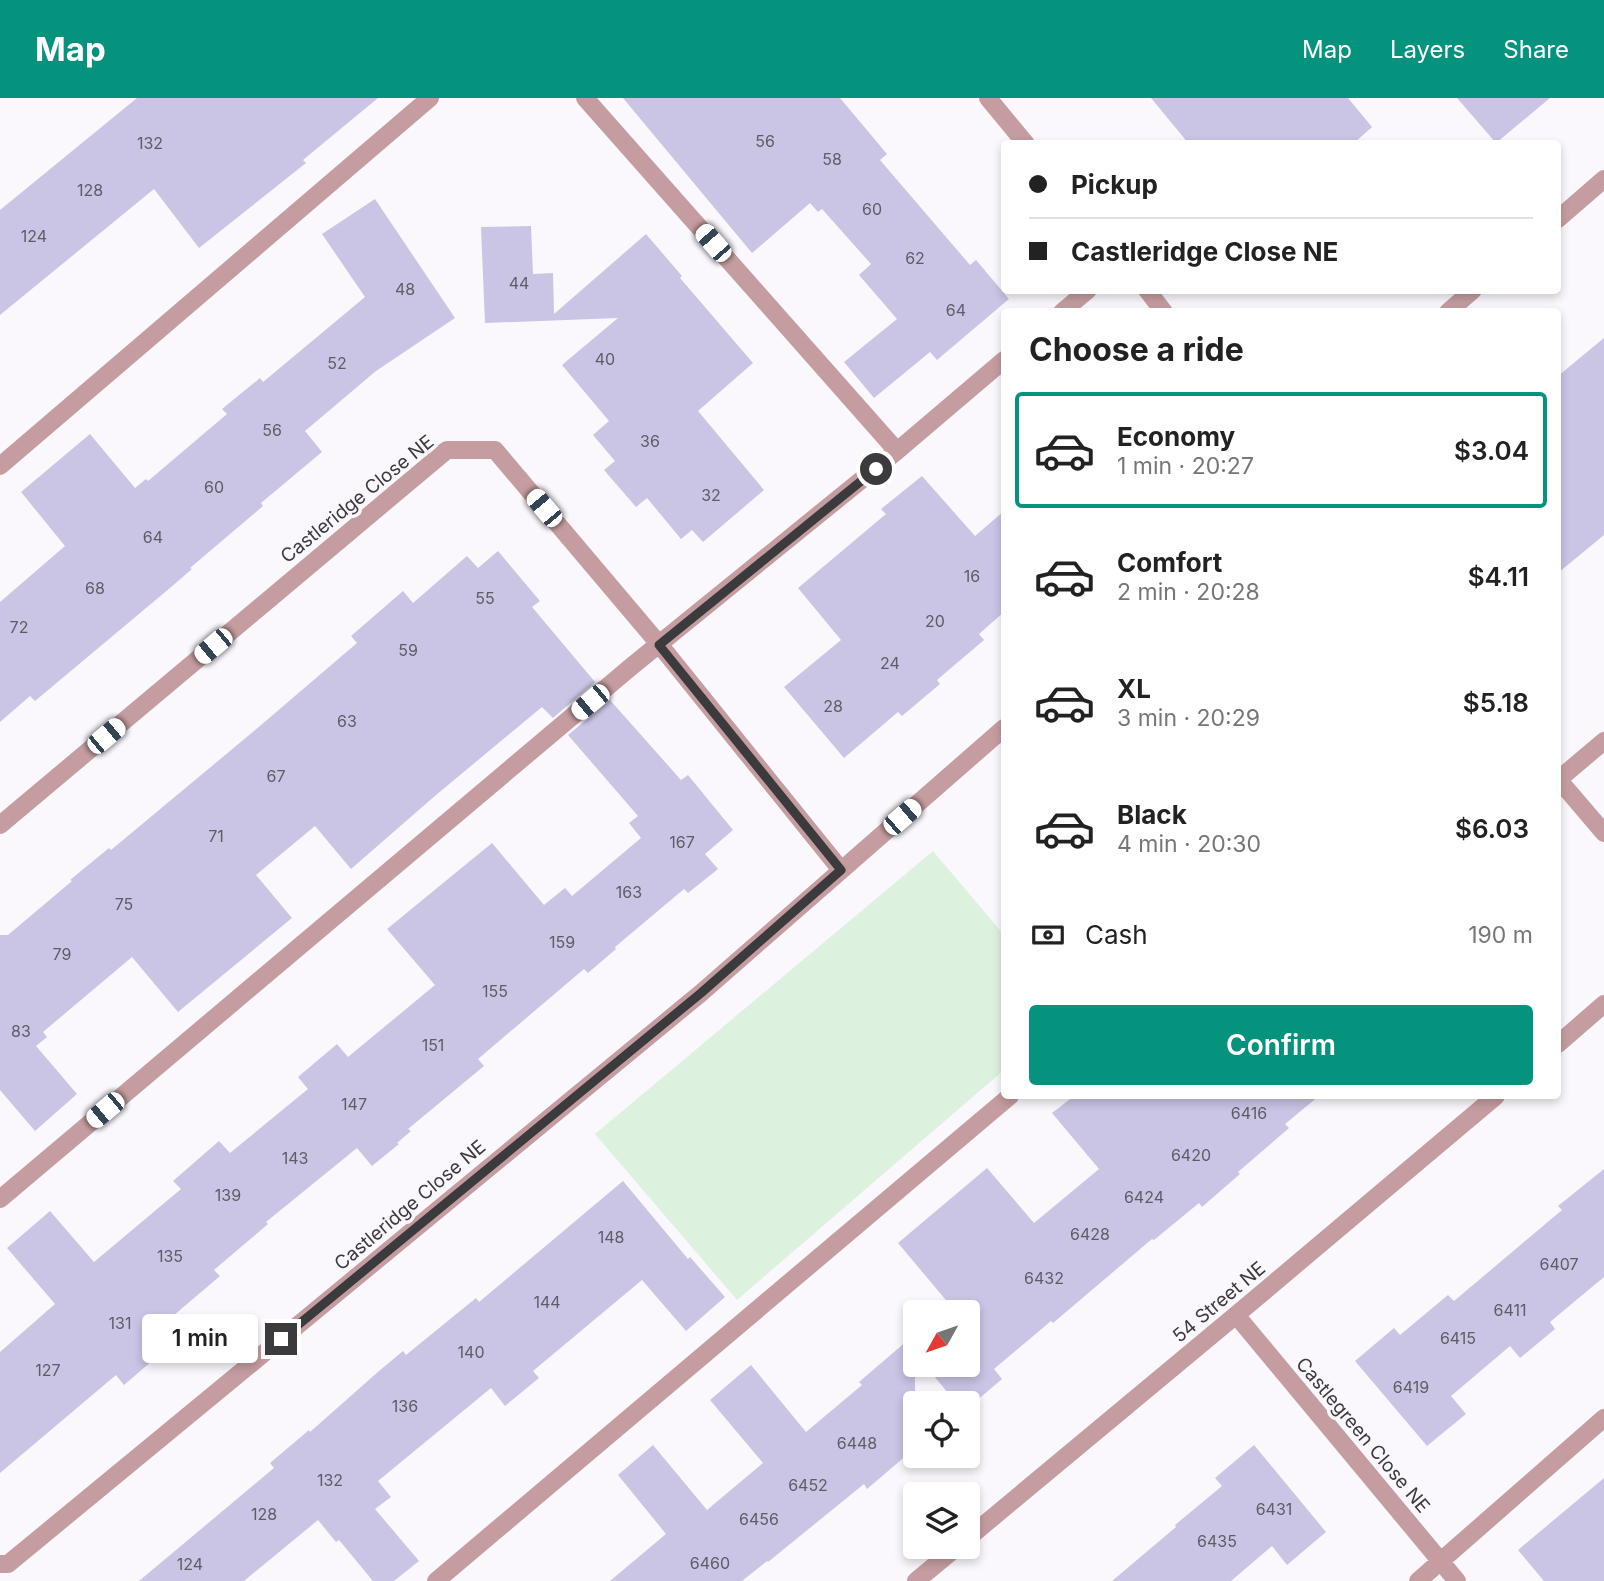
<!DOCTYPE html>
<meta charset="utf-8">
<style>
:root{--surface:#fff;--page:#f2f2f2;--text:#222;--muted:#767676;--line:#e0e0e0;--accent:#06937e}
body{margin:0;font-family:Inter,sans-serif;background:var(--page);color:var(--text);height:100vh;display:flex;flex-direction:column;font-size:26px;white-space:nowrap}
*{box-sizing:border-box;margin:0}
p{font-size:23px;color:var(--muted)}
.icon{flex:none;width:38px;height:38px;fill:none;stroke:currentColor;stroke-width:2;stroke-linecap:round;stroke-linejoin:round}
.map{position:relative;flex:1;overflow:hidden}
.panel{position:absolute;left:1001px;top:210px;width:560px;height:791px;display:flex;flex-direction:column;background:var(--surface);border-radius:7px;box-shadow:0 4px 10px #0003}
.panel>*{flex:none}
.top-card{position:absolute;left:1001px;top:42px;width:560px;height:154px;border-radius:7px;box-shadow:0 4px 10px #0003;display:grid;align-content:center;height:154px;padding:0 28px;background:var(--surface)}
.needle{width:46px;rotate:230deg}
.tools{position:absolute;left:903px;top:1202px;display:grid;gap:14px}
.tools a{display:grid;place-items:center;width:77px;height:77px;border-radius:7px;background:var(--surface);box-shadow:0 4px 10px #0003;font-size:35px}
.end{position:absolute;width:32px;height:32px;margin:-16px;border:9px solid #3b3a3c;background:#fff;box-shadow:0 0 0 4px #fff}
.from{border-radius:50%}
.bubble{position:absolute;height:49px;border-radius:7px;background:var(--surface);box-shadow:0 4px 10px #0003;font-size:23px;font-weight:600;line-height:49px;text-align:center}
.car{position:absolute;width:21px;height:42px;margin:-21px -10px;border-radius:9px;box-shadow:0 0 5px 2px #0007;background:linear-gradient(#fff 24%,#345 0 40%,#fff 0 76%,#345 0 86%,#fff 0)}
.top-card b{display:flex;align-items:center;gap:24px;height:66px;font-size:26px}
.top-card b+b{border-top:2px solid var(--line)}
.top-card i{width:18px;height:18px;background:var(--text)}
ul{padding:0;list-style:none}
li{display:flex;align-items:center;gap:21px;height:116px;margin:0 14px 10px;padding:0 14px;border:4px solid transparent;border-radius:7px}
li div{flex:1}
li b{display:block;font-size:26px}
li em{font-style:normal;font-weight:600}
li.selected{border-color:var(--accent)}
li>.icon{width:63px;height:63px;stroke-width:1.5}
h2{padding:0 28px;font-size:32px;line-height:84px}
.pay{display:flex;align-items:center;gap:18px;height:77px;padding:0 28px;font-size:26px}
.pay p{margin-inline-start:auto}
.primary-button{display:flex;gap:14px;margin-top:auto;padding:14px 28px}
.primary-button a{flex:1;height:80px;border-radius:7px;background:var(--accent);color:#fff;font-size:28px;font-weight:600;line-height:80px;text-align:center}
header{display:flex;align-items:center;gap:42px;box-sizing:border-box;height:98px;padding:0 35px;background:var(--accent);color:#fff}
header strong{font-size:33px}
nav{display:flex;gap:38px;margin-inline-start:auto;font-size:24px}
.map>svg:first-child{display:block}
</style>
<header>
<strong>Map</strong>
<nav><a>Map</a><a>Layers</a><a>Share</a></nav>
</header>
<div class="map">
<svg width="1604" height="1483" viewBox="0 0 1604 1483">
<rect width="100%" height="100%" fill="#faf8fd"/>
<path fill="#dcf2de" d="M 933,753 L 1004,837 L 1004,972 L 737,1202 L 595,1036 Z"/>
<path fill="#cac4e5" d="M 137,0 L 378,0 L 303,62 L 306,65 L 199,150 L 154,91 L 0,217 L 0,112 Z
M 623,0 L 840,0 L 887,56 L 880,62 L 970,167 L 976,162 L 1009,201 L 937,262 L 930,254 L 874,300 L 844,264 L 897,221 L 859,177 L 871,166 L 822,111 L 818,114 L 810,105 L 752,155 Z
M 1151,0 L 1348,0 L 1372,29 L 1353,46 L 1189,46 Z
M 1457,0 L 1550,0 L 1496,45 Z
M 375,101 L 455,220 L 376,273 L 305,333 L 322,354 L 261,405 L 263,408 L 190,470 L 192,471 L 170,490 L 35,603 L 30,598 L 0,624 L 0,504 L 65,448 L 21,394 L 90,336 L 135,390 L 146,381 L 148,383 L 227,316 L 222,311 L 260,280 L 263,284 L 365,199 L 322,136 Z
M 531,128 L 533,176 L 553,175 L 554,216 L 646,136 L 682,178 L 680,180 L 753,265 L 698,313 L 764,392 L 703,444 L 692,432 L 681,441 L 647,400 L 636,409 L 604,372 L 615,363 L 593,337 L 609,323 L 562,267 L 618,220 L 485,225 L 481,129 Z
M 1604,240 L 1604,437 L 1558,475 L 1558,278 Z
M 922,378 L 975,438 L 1004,413 L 1004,514 L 979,536 L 984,542 L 937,582 L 940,586 L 902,618 L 898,614 L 844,660 L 784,589 L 841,542 L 798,490 L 886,416 L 881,411 Z
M 498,453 L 540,503 L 532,509 L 595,584 L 553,620 L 542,609 L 436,697 L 351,771 L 315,728 L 256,777 L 292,820 L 178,914 L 132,859 L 43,934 L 47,939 L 36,948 L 77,996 L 35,1033 L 0,992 L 0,837 L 8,837 L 72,783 L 70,782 L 109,750 L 111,752 L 254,633 L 357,545 L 351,538 L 403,493 L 413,505 L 467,458 L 478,470 Z
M 610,602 L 681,682 L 688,677 L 733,732 L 705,756 L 718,771 L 688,795 L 684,791 L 615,849 L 616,851 L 588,875 L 584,871 L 478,961 L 484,968 L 408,1031 L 411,1033 L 397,1045 L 399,1046 L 372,1068 L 357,1050 L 266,1124 L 268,1126 L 214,1172 L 220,1178 L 167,1223 L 177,1235 L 156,1253 L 159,1257 L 124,1287 L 116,1277 L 0,1375 L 0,1254 L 55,1206 L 7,1150 L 50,1113 L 94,1164 L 181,1091 L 173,1083 L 219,1043 L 230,1055 L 308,991 L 298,979 L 337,946 L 348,959 L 435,887 L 387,831 L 492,745 L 544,807 L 565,790 L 572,798 L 641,740 L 629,725 L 638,718 L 568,637 Z
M 1074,998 L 1319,998 L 1285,1026 L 1289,1030 L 1238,1074 L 1240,1076 L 1202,1109 L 1199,1105 L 1154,1142 L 1152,1141 L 1053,1225 L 1051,1223 L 994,1271 L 1002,1281 L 968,1310 L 968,1306 L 957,1306 L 925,1267 L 968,1267 L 968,1214 L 941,1214 L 950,1207 L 898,1145 L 987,1070 L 1034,1125 L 1099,1071 L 1052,1015 Z
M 1604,1071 L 1604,1179 L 1550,1224 L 1555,1231 L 1520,1260 L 1510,1248 L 1451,1298 L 1466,1316 L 1427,1348 L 1355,1263 L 1394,1230 L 1400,1237 L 1448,1197 L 1454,1203 L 1562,1112 L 1558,1108 Z
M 623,1083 L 688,1161 L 690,1159 L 725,1199 L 686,1233 L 642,1182 L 533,1273 L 539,1280 L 505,1308 L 491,1290 L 378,1383 L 391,1399 L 375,1411 L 419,1463 L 394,1483 L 373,1483 L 339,1442 L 336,1444 L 318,1422 L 244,1483 L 139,1483 L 274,1370 L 270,1365 L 309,1332 L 310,1334 L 379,1273 L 403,1253 L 406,1257 L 476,1200 L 479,1204 Z
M 915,1236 L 915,1350 L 867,1391 L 864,1386 L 768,1464 L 767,1463 L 742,1483 L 610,1483 L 666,1436 L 618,1377 L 653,1347 L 707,1412 L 763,1365 L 710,1302 L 751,1267 L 806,1334 L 862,1287 L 859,1284 Z
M 1254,1347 L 1326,1434 L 1287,1467 L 1272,1448 L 1231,1483 L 1112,1483 L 1176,1429 L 1175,1427 L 1222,1388 L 1215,1380 Z
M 1604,1380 L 1604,1483 L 1544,1483 L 1518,1452 Z"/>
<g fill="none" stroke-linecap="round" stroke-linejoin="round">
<path stroke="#c59da0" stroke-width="18" d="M 988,0 L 1026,46
M 1558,121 L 1604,81
M 1147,192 L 1164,214
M 1062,214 L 1088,192
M 1448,214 L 1473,192
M 897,353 L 1004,262
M 0,368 L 430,0
M 1558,681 L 1604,735
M 1558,682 L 1604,643
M 0,727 L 447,352 L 495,352 L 659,546 L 841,772
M 1558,946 L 1604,906
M 0,1101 L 632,568 L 897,353 L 585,0
M 1236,1217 L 1457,1483
M 968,1440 L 1236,1217 L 1496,998
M 0,1466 L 8,1466 L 701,895 L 1004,630
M 436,1483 L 1010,998
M 916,1483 L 957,1449
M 1418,1483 L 1604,1320"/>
</g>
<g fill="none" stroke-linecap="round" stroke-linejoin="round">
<path stroke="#3b3a3c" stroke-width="9" d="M 281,1241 L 701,895 L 841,772 L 659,547 L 876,371"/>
</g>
<g text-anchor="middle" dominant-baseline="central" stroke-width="7" stroke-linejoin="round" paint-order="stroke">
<g font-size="16" fill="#5f5c66">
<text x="765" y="43">56</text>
<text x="150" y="45">132</text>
<text x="832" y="61">58</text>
<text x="90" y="92">128</text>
<text x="872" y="111">60</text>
<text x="34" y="138">124</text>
<text x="915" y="160">62</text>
<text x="519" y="185">44</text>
<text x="405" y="191">48</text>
<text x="956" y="212">64</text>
<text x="605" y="261">40</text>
<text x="337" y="265">52</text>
<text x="272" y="332">56</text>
<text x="650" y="343">36</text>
<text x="214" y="389">60</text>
<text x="711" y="397">32</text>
<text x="153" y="439">64</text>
<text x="972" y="478">16</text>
<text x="95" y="490">68</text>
<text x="485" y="500">55</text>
<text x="935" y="523">20</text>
<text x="19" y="529">72</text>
<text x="408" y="552">59</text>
<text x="890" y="565">24</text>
<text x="833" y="608">28</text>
<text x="347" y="623">63</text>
<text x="276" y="678">67</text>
<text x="216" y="738">71</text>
<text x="682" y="744">167</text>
<text x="629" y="794">163</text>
<text x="124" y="806">75</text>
<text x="562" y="844">159</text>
<text x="62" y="856">79</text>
<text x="495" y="893">155</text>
<text x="21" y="933">83</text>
<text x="433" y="947">151</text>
<text x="354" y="1006">147</text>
<text x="1249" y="1015">6416</text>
<text x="1191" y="1057">6420</text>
<text x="295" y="1060">143</text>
<text x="228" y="1097">139</text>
<text x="1144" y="1099">6424</text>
<text x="1090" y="1136">6428</text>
<text x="611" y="1139">148</text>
<text x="170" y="1158">135</text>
<text x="1559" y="1166">6407</text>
<text x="1044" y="1180">6432</text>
<text x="547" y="1204">144</text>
<text x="1510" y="1212">6411</text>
<text x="120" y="1225">131</text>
<text x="1458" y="1240">6415</text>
<text x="471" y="1254">140</text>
<text x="48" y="1272">127</text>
<text x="1411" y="1289">6419</text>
<text x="405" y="1308">136</text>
<text x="857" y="1345">6448</text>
<text x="330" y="1382">132</text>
<text x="808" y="1387">6452</text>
<text x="1274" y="1411">6431</text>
<text x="264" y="1416">128</text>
<text x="759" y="1421">6456</text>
<text x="1217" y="1443">6435</text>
<text x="710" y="1465">6460</text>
<text x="190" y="1466">124</text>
</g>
<g font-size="19" fill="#3b3a3c" stroke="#faf8fd">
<text transform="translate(357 401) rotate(-39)">Castleridge Close NE</text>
<text transform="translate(410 1107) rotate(-40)">Castleridge Close NE</text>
<text transform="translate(1219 1204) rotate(-40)">54 Street NE</text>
<text transform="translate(1363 1337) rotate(50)">Castlegreen Close NE</text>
</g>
</g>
</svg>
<div class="tools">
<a><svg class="needle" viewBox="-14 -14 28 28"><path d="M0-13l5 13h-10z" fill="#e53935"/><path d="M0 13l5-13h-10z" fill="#767676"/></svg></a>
<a><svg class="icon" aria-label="locate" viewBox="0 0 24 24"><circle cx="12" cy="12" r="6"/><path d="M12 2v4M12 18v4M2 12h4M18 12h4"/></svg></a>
<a><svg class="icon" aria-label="layers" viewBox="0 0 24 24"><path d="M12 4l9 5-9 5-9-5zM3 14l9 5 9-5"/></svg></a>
</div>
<i class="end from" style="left:876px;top:371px"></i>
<i class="end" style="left:281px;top:1241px"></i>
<div class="bubble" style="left:142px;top:1216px;width:116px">1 min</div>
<i class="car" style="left:713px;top:145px;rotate:319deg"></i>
<i class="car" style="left:544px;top:410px;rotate:320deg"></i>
<i class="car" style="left:213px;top:548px;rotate:230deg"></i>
<i class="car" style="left:590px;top:604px;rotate:230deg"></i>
<i class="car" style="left:106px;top:638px;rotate:50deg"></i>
<i class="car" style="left:902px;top:719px;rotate:49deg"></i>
<i class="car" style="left:105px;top:1012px;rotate:230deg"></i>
<div class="top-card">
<b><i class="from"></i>Pickup</b>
<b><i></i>Castleridge Close NE</b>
</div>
<section class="panel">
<h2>Choose a ride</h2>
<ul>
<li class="selected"><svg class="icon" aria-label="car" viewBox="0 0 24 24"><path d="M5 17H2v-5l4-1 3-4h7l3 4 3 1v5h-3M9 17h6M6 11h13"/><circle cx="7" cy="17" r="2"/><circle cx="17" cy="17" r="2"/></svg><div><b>Economy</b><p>1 min · 20:27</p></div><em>$3.04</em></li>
<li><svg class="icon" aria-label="car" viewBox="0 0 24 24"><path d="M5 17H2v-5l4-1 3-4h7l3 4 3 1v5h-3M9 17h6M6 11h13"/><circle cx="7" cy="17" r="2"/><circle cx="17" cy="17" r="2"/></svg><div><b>Comfort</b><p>2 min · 20:28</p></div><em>$4.11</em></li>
<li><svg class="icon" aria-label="car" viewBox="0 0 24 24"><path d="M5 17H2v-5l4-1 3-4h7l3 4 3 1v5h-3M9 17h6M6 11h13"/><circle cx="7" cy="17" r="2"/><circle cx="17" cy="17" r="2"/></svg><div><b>XL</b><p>3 min · 20:29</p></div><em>$5.18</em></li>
<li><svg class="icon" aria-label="car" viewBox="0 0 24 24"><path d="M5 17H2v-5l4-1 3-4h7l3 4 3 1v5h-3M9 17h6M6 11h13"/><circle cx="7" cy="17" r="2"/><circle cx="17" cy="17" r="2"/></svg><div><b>Black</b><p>4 min · 20:30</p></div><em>$6.03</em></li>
</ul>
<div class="pay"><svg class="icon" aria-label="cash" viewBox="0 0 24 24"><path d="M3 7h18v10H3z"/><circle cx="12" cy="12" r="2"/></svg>Cash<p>190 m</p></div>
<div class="primary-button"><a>Confirm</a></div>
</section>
</div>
